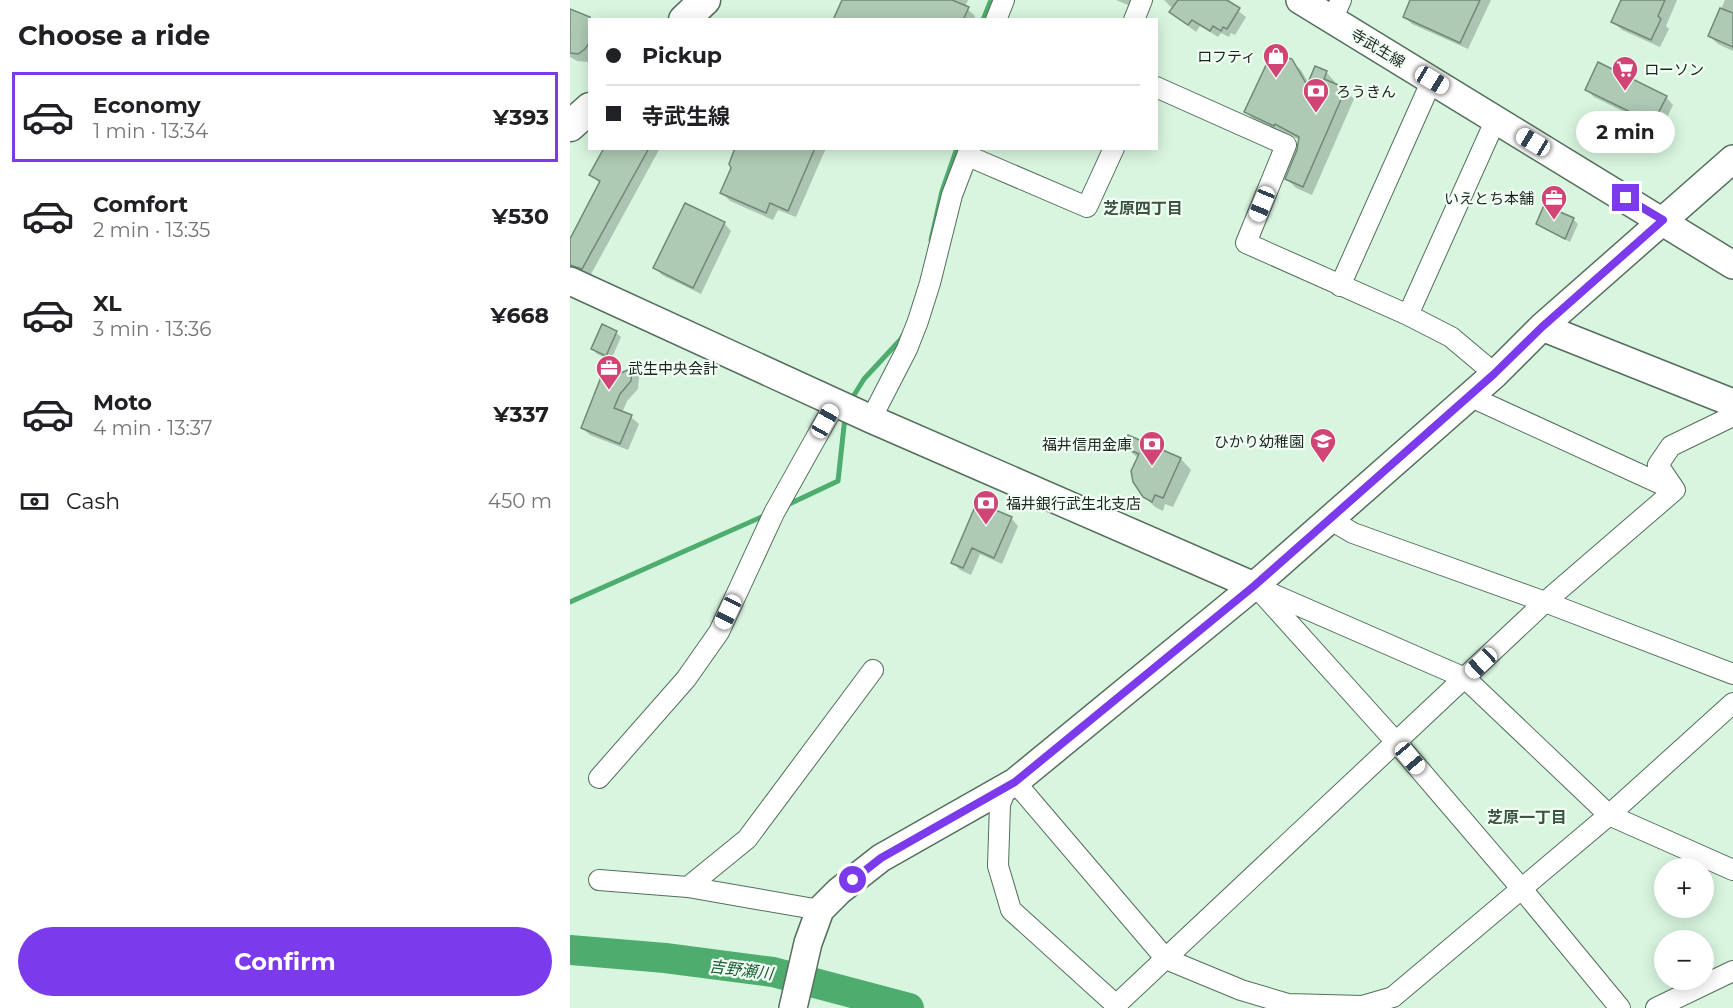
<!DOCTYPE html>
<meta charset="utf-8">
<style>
:root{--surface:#fff;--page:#f2f2f2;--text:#202124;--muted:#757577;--line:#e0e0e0;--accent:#7c3aed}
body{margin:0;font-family:Montserrat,"Noto Sans JP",sans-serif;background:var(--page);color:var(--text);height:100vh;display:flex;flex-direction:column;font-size:22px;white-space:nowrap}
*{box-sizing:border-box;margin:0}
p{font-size:20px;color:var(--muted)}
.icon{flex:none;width:33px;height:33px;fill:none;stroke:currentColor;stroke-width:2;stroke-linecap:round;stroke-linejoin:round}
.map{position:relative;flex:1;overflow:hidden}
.details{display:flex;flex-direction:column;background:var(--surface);width:570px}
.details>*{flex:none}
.hud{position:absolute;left:18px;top:18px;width:570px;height:132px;border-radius:0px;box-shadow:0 3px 15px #0003;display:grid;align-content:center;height:132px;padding:0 18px;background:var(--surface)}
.tools{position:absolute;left:1084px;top:858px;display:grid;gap:12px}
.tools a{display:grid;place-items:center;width:60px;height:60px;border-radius:50%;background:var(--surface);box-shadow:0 3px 15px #0003;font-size:30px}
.end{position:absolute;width:27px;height:27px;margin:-14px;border:8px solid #7c3aed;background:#fff;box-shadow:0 0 0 3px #fff}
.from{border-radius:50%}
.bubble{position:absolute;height:42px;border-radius:21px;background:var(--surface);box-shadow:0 3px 15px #0003;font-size:20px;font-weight:700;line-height:42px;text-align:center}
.car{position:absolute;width:18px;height:36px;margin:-18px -9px;border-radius:8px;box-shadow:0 0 4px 2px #0007;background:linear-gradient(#fff 24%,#345 0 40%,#fff 0 76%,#345 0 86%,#fff 0)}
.hud b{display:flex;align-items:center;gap:21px;height:57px;font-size:22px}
.hud b+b{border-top:2px solid var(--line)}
.hud i{width:15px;height:15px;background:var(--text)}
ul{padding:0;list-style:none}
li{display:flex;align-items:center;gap:18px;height:90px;margin:0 12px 9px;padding:0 6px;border:3px solid transparent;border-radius:0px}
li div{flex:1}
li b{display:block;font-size:22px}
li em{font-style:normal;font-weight:700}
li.selected{border-color:var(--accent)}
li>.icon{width:54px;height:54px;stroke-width:1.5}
h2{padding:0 18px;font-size:27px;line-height:72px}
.pay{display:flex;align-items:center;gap:15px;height:66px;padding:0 18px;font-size:22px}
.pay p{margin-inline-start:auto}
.action{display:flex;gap:12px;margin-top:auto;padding:12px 18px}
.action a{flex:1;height:69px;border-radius:36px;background:var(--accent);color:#fff;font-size:24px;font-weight:700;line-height:69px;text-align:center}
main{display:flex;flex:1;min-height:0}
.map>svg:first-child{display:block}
</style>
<main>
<section class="details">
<h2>Choose a ride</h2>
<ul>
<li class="selected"><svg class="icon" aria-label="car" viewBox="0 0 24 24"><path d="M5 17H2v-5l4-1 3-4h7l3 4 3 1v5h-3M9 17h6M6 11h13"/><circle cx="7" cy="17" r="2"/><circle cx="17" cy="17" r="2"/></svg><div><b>Economy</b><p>1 min · 13:34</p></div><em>¥393</em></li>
<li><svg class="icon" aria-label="car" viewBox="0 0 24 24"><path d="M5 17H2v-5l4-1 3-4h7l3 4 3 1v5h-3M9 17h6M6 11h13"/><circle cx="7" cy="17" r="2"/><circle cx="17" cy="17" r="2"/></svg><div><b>Comfort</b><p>2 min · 13:35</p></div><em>¥530</em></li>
<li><svg class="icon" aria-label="car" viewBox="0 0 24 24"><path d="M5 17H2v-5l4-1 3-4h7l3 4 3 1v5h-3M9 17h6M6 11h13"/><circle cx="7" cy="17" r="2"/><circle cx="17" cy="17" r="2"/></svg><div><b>XL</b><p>3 min · 13:36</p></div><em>¥668</em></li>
<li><svg class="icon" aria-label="car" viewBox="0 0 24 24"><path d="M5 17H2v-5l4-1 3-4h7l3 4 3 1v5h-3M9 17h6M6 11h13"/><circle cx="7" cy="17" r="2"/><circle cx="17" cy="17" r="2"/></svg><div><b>Moto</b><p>4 min · 13:37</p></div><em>¥337</em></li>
</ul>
<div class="pay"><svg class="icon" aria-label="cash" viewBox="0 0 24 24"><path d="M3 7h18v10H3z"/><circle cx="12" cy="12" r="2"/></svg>Cash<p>450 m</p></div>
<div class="action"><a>Confirm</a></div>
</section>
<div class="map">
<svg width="1163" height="1008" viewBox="0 0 1163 1008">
<rect width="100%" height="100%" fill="#d8f6df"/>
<path fill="#0003" d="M 274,0 L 398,0 L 395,7 L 405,16 L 404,20 L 265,20 Z
M 546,0 L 568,0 L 565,8 Z
M 594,0 L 654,0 L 676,17 L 665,35 L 661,33 L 659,37 L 651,33 L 648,37 L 630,26 L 626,32 L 609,19 L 601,12 L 603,9 Z
M 842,0 L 921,0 L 898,49 L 842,24 L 834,16 Z
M 1052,0 L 1107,0 L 1096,26 L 1099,29 L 1090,47 L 1052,30 L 1043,22 Z
M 1155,0 L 1163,0 L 1163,51 L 1148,44 L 1139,36 Z
M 0,10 L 21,20 L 20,20 L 18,62 L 7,61 L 0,57 Z
M 721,61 L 731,70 L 739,84 L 756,72 L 765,82 L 764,85 L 775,90 L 784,99 L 742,195 L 726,188 L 717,179 L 729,150 L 730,140 L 685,121 L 676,112 Z
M 1016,89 L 1096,97 L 1103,105 L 1091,130 L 1024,97 Z
M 36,148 L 90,148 L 20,276 L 0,267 L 0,242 L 31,184 L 21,175 Z
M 167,148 L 256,148 L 226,217 L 208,210 L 203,220 L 160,201 L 152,193 L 163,168 Z
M 1003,219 L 1008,224 L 1000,242 L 973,228 L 968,223 Z
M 154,223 L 161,231 L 131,294 L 92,275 L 85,267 Z
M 33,326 L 46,333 L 51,337 L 41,360 L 27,354 L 23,349 Z
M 62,369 L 69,377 L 68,389 L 57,401 L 52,413 L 61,417 L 69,424 L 58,450 L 20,435 L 12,428 L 51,375 Z
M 559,436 L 611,459 L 621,470 L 603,507 L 595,504 L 593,511 L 585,507 L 574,496 L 568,458 L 555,447 Z
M 441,518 L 448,526 L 432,564 L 410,554 L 401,575 L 390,570 L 383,563 Z"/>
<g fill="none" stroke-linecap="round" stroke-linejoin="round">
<path stroke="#4ead6e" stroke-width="5" d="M 413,20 L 421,0
M 361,240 L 372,191 L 387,148
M 281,400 L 294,379 L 331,339 L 333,335
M 215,506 L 268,481 L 275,417
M 0,602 L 196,515"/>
<path stroke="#4ead6e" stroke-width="30" d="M 0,950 L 95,958 L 203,972 L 339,1008"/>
</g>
<path fill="#aecab4" stroke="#6e8975" stroke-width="1.5" d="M 272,0 L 382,0 L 399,7 L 393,20 L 263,20 Z
M 608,0 L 657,0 L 670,8 L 657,29 L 653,27 L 651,31 L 643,26 L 640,31 L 622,20 L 618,25 L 599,12 Z
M 840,0 L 910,0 L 890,43 L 833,17 Z
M 1051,0 L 1095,0 L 1088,16 L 1091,19 L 1081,40 L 1041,22 Z
M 1150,8 L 1163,13 L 1163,47 L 1138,36 Z
M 0,9 L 20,17 L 20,42 L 15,49 L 8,54 L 0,53 Z
M 710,55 L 722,59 L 737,85 L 745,66 L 757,71 L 754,79 L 776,88 L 733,187 L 715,179 L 727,150 L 729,137 L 705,124 L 704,126 L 674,112 L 698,61 L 703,57 Z
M 1028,62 L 1097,96 L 1083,123 L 1015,90 Z
M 34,148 L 79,148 L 12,269 L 0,265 L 0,239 L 30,181 L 19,175 Z
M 165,148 L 245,148 L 218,211 L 200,203 L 196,213 L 150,193 L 161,168 L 159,164 Z
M 115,203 L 155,222 L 123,288 L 83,268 Z
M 974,205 L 1004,218 L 995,239 L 966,224 Z
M 32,324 L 47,331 L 36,356 L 21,349 Z
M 35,367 L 51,373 L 62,368 L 61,381 L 50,394 L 44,408 L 62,415 L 50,444 L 11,428 Z
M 558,435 L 611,458 L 593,498 L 585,495 L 582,502 L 573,497 L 563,482 L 561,471 L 569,454 L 553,447 Z
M 407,502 L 442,517 L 424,558 L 402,548 L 393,568 L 381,563 Z"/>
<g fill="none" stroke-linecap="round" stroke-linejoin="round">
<g stroke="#546e5b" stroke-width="22">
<path id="street" d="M 426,20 L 434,0
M 564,20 L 572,0
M 762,20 L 771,0
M 586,87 L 716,145 L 676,243 L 838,315 L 881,337 L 925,374
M 398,156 L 517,207 L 544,148
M 770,286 L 862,80
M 838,315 L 926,119
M 899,396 L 1104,490
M 301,419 L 337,349 L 348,321 L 360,283 L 382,195 L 400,148
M 759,519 L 783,533 L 975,602 L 1163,674
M 684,586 L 895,678 L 1039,815 L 1163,870
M 691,592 L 826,742 L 951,888 L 1050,1008
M 29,778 L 116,679 L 149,632 L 204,513 L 266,402
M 445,782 L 596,959 L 671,990 L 718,1004 L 792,1006 L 823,997 L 1039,815 L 1163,703
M 437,787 L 430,804 L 428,866 L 441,910 L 546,1005 L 547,1008
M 29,880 L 118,887 L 250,910
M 118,887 L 177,839 L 303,670
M 546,1005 L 975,602 L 1105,490 L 1088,465 L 1101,446 L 1163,416
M 1086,1008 L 1163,971"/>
</g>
<g stroke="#546e5b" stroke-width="30">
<path id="secondary" d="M 730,0 L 1163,265
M 0,281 L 301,419 L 684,586
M 972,327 L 1163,403
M 223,1008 L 238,943 L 250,910 L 269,891 L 311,858 L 445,782 L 684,586 L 925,374 L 972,327 L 1163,159"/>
</g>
<g stroke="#546e5b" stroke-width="33">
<path id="primary" d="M 114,20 L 135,0
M 0,126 L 20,108"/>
</g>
<use href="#street" stroke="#fff" stroke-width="20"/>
<use href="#secondary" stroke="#fff" stroke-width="27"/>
<use href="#primary" stroke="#fff" stroke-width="30"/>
</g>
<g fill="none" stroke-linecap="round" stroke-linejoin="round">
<path stroke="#7c3aed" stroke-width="8" d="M 283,880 L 311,858 L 445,782 L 684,586 L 924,374 L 972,327 L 1093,220 L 1056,198"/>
</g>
<defs>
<g id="shop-pin" transform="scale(1.35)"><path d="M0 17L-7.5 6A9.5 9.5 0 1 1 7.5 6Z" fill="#d14576" stroke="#f2fef4"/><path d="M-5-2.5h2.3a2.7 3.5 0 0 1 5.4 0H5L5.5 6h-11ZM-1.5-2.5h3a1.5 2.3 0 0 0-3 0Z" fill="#fff"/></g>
<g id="supermarket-pin" transform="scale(1.35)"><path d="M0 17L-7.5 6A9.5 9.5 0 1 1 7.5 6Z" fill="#d14576" stroke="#f2fef4"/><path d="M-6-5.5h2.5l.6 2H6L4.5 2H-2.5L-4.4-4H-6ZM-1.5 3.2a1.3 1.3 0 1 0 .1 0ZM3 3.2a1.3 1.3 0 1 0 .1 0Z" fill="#fff"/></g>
<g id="bank-pin" transform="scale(1.35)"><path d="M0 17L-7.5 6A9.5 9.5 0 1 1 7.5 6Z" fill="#d14576" stroke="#f2fef4"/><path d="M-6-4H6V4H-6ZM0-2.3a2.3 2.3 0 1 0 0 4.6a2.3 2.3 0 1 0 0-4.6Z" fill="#fff"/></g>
<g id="office-pin" transform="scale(1.35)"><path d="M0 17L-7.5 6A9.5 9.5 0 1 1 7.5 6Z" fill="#d14576" stroke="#f2fef4"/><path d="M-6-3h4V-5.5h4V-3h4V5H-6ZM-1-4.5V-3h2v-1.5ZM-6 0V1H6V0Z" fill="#fff"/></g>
<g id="school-pin" transform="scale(1.35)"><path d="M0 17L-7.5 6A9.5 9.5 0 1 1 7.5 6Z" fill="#d14576" stroke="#f2fef4"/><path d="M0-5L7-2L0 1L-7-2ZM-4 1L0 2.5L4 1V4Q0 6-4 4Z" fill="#fff"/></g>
</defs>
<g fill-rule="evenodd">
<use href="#shop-pin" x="706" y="56"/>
<use href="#supermarket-pin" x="1055" y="69"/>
<use href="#bank-pin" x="746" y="91"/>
<use href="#office-pin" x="984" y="198"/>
<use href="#office-pin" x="39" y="368"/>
<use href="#school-pin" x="753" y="441"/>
<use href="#bank-pin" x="582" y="444"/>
<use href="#bank-pin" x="416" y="503"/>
</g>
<g text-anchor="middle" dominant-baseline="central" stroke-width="4.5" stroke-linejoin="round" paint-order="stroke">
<g font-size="15" fill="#1b261e" stroke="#f2fef4">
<text transform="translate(808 48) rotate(31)">寺武生線</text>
</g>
<g font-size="15" fill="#1b261e" stroke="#f2fef4" text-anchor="end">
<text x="686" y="56">ロフティ</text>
<text x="1074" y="69" text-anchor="start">ローソン</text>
<text x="766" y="91" text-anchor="start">ろうきん</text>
<text x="964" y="198">いえとち本舗</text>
<text x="58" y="368" text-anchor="start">武生中央会計</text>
<text x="734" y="441">ひかり幼稚園</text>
<text x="562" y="444">福井信用金庫</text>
<text x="436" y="503" text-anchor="start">福井銀行武生北支店</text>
</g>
<g font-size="16" font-weight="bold" fill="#3a5441" stroke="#f2fef4">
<text x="573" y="208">芝原四丁目</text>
<text x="957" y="817">芝原一丁目</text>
</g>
<g font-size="16" font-style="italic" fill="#195d33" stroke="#f2fef4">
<text transform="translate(171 970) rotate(7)">吉野瀬川</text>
</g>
</g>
</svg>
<div class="tools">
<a>+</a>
<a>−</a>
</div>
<i class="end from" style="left:283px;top:880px"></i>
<i class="end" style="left:1056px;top:198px"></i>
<div class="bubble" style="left:1006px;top:111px;width:99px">2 min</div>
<i class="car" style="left:862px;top:80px;rotate:121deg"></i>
<i class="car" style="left:963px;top:142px;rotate:301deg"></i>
<i class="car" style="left:692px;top:204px;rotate:202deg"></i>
<i class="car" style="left:255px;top:421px;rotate:29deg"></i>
<i class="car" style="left:158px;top:612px;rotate:206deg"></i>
<i class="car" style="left:911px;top:663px;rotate:227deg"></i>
<i class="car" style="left:840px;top:758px;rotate:140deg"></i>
<div class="hud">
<b><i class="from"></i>Pickup</b>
<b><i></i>寺武生線</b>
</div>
</div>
</main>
